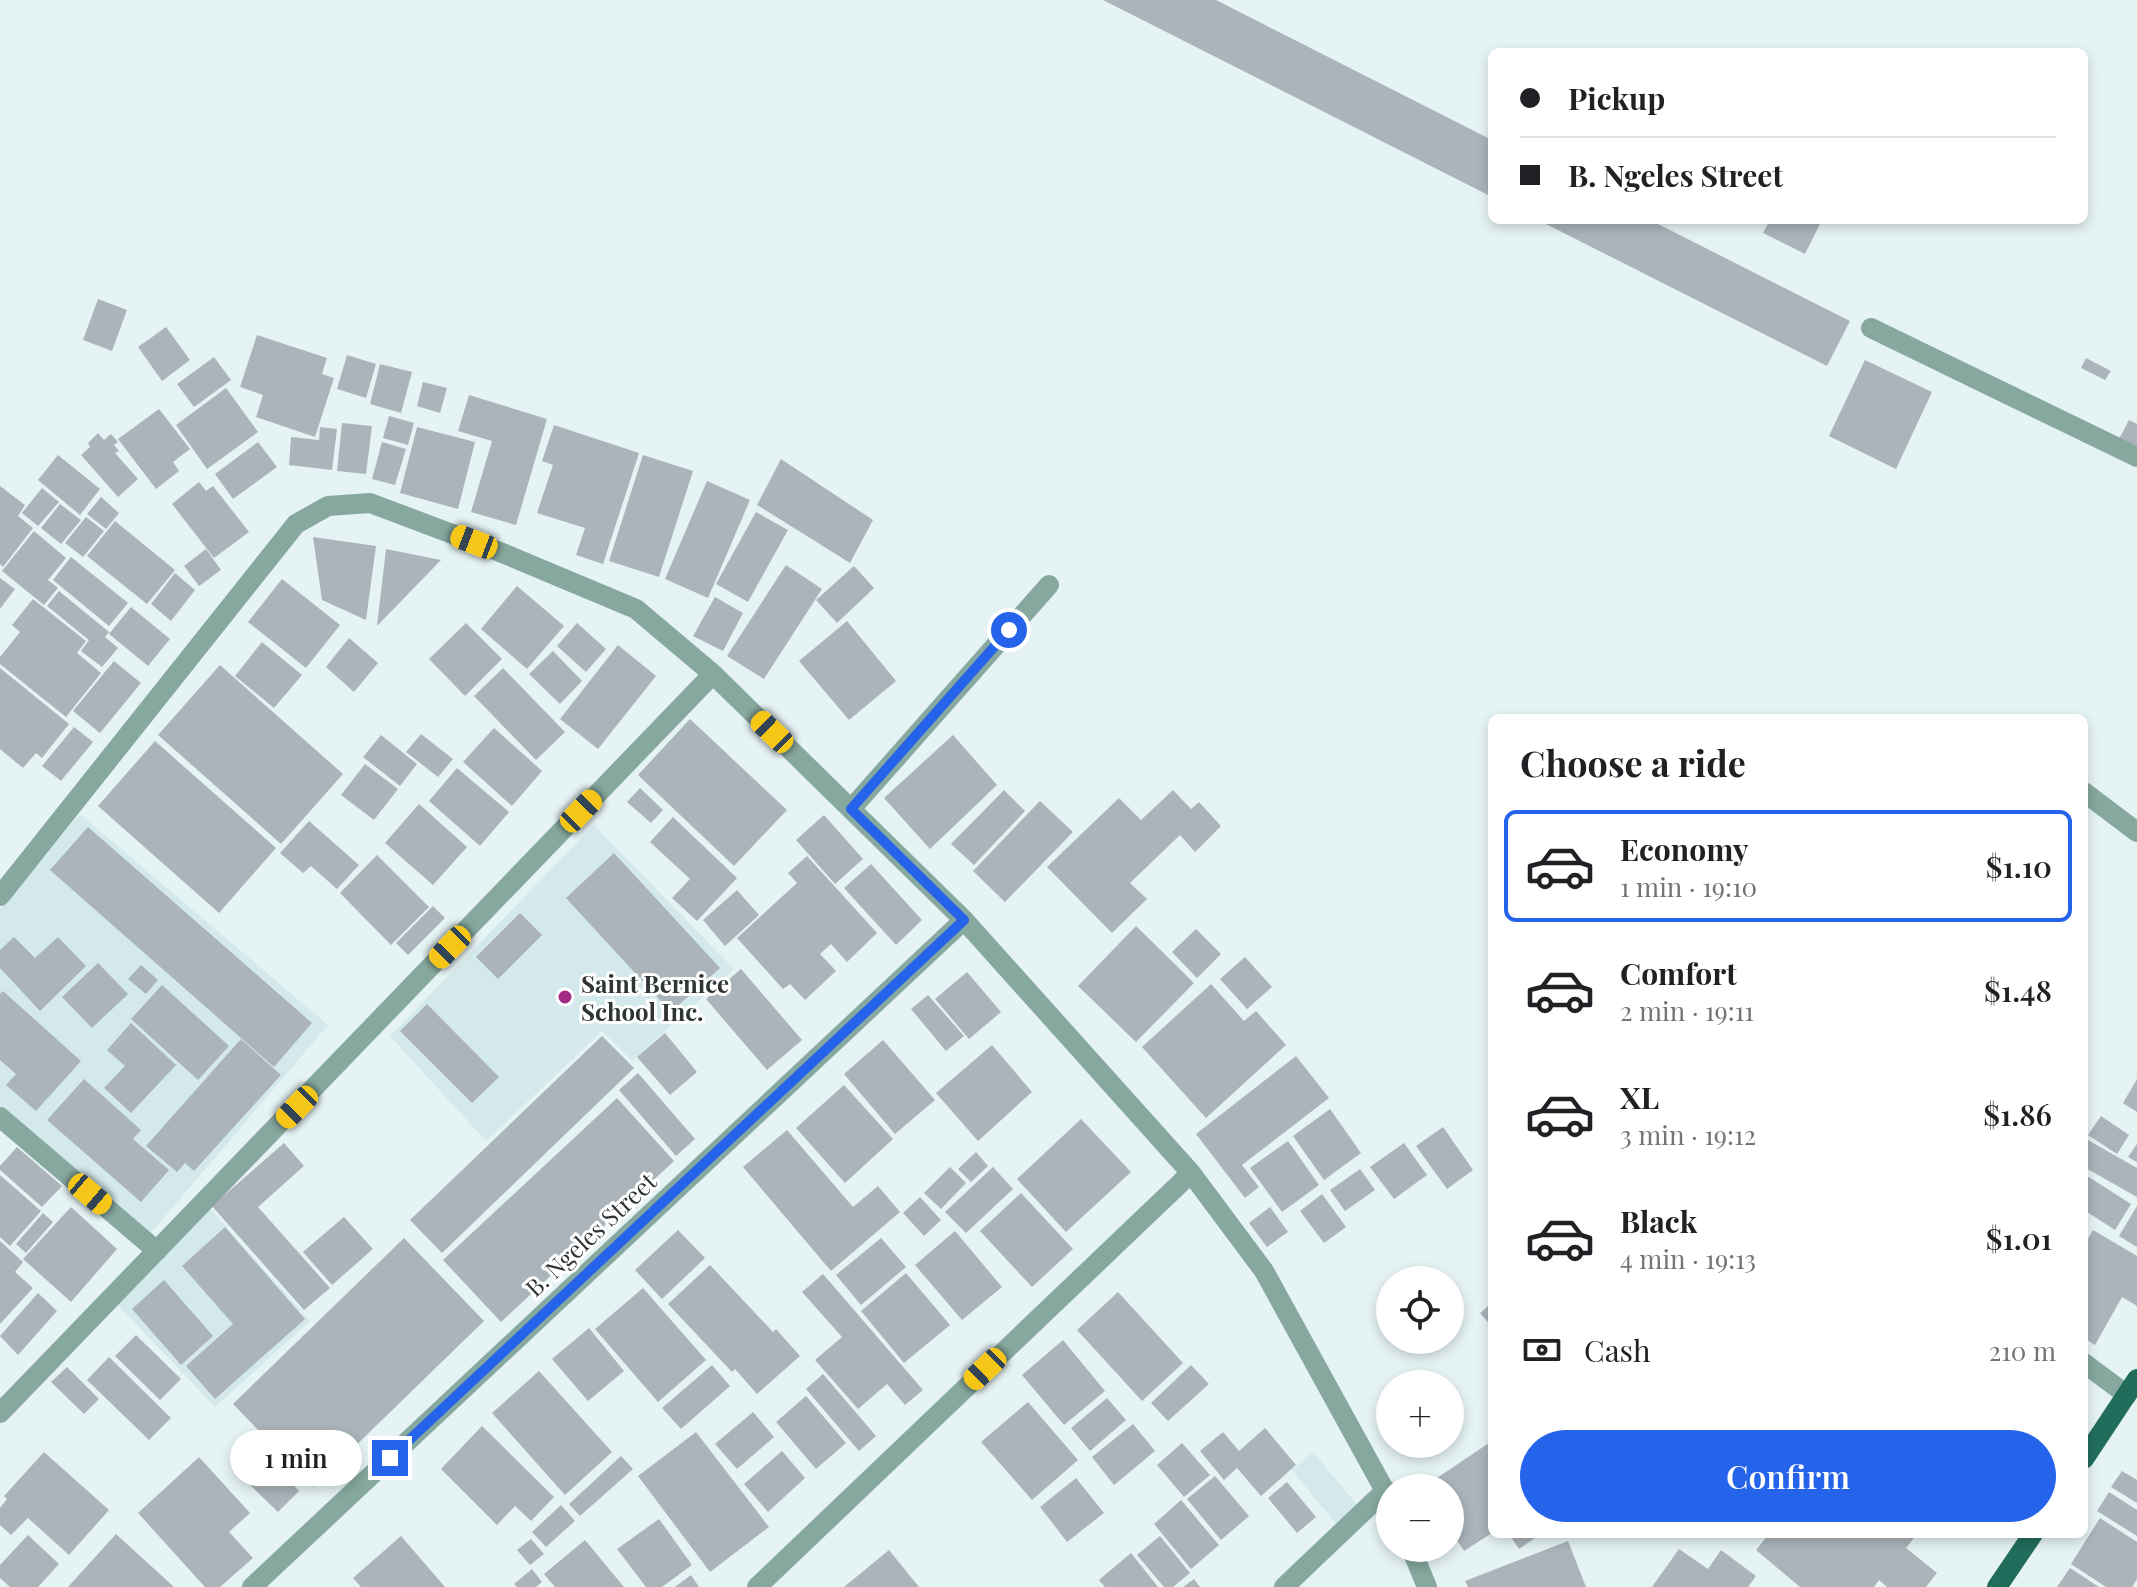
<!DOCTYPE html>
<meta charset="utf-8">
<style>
:root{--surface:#fff;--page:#f2f2f2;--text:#202124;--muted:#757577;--line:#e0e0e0;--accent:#2563eb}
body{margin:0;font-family:"Playfair Display",serif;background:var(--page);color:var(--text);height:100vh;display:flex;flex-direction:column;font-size:30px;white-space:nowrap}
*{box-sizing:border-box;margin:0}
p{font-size:26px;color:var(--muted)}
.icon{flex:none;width:44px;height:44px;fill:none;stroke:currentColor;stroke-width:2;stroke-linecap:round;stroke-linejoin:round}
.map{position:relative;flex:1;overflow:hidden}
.panel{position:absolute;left:1488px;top:714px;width:600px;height:824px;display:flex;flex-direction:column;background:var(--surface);border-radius:12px;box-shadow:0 4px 12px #0003}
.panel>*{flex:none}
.guide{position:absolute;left:1488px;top:48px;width:600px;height:176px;border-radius:12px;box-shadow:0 4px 12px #0003;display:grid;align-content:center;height:176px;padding:0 32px;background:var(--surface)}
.buttons{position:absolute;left:1376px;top:1266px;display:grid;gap:16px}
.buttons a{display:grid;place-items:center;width:88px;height:88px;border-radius:50%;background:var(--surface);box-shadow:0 4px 12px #0003;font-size:40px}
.end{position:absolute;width:36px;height:36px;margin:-18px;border:10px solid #2563eb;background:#fff;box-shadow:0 0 0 4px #fff}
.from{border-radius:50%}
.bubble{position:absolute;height:56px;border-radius:28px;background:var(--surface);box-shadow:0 4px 12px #0003;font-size:26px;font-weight:600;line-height:56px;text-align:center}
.car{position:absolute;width:24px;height:48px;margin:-24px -12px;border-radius:10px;box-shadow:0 0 6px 2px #0007;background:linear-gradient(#f5c518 24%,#345 0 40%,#f5c518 0 76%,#345 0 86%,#f5c518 0)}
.guide b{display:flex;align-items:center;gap:28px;height:76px;font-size:30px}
.guide b+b{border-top:2px solid var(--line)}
.guide i{width:20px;height:20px;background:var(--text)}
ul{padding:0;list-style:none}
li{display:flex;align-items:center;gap:24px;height:112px;margin:0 16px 12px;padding:0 16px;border:4px solid transparent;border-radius:12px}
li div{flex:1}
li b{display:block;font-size:30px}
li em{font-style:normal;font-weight:600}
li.on{border-color:var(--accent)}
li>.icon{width:72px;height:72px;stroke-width:1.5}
h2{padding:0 32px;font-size:36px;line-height:96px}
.pay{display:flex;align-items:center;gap:20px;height:88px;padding:0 32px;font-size:30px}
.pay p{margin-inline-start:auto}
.action{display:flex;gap:16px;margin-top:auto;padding:16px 32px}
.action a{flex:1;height:92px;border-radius:48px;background:var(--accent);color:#fff;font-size:32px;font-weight:600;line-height:92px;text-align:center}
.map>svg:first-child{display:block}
</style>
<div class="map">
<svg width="2137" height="1587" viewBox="0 0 2137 1587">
<rect width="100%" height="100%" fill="#e6f3f4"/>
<path fill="#d3e9eb" d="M 80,814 L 328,1025 L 150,1234 L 0,1106 L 0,909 Z
M 594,825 L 734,969 L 632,1061 L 602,1031 L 486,1141 L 390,1036 Z
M 209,1208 L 310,1321 L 215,1407 L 116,1303 Z
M 1313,1452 L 1359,1507 L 1337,1525 L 1292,1470 Z"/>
<path fill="#aab4ba" d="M 1103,0 L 1216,0 L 1492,140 L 1492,197 Z
M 1538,220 L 1650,220 L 1850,321 L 1827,366 Z
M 1770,220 L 1822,220 L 1805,254 L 1763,233 Z
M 98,299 L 127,310 L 112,351 L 83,340 Z
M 166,327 L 190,360 L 162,381 L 138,347 Z
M 257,335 L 327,358 L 322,374 L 334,378 L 315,437 L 256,417 L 263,395 L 240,387 Z
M 347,355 L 376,364 L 366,398 L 337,389 Z
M 214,357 L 231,380 L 194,407 L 177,384 Z
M 2086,358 L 2111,371 L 2105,380 L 2081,368 Z
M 1865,360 L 1932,392 L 1896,469 L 1829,436 Z
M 380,364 L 412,372 L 401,413 L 370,404 Z
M 423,382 L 447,388 L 440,413 L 417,406 Z
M 226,388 L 258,432 L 207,469 L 176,425 Z
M 469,395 L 547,419 L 516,525 L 471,512 L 492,441 L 458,431 Z
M 159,409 L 190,449 L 173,462 L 179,471 L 156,489 L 118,439 Z
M 389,416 L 414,423 L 408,445 L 383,438 Z
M 2129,420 L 2137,424 L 2137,453 L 2117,443 Z
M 342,423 L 372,426 L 366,474 L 337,471 Z
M 554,425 L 639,453 L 603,564 L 576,555 L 585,528 L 537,513 L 553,465 L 542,461 Z
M 320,427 L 337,429 L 332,470 L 289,465 L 291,437 L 319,440 Z
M 417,427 L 475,442 L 458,509 L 400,493 Z
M 98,433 L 104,440 L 111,434 L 118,442 L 114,445 L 119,451 L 115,453 L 138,479 L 118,497 L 81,455 L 90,447 L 88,443 Z
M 258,442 L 277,467 L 233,499 L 215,474 Z
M 382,442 L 406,449 L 395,485 L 372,479 Z
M 58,455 L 100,489 L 80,515 L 38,480 Z
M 643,455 L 693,471 L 659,577 L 609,561 Z
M 781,459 L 873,520 L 850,563 L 757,505 Z
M 707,481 L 750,500 L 708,598 L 665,579 Z
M 199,482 L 206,491 L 213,486 L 249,532 L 214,558 L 172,504 Z
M 0,486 L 25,505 L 18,516 L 33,528 L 3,567 L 0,564 Z
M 42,488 L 59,502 L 38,526 L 22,513 Z
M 101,497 L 119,513 L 106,529 L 87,514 Z
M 60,504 L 81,520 L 61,544 L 41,528 Z
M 756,512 L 788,530 L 748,602 L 716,584 Z
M 86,517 L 104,531 L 83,557 L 65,543 Z
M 115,521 L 175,570 L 147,604 L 87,556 Z
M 34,531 L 66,558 L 48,580 L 58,588 L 44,605 L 2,571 Z
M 313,537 L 376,546 L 366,620 L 322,600 Z
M 206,549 L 221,570 L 199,586 L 184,566 Z
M 386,549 L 441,560 L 377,626 Z
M 71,557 L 128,603 L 109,626 L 53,580 Z
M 786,565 L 822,589 L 764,679 L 727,656 Z
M 854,566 L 874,588 L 837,623 L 816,600 Z
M 175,573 L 195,590 L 171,621 L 151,604 Z
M 0,578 L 15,589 L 0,609 Z
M 282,579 L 340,625 L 306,668 L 248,622 Z
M 517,586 L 564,626 L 527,669 L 481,629 Z
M 59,591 L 109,632 L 105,637 L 118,648 L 102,667 L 81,651 L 89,640 L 47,606 Z
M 715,597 L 743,613 L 723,651 L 693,636 Z
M 33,599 L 86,641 L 77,653 L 101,673 L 66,717 L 0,664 L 0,657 L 20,632 L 12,625 Z
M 131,607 L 170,639 L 148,666 L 109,634 Z
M 847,621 L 896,681 L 849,720 L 799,661 Z
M 466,623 L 502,659 L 465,696 L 429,659 Z
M 577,623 L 606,649 L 586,672 L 557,646 Z
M 349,638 L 378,663 L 354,692 L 326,667 Z
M 262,642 L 302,675 L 274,708 L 235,676 Z
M 618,645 L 656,676 L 598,749 L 560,719 Z
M 553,651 L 582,681 L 560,704 L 529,674 Z
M 114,661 L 141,683 L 100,733 L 73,711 Z
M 220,665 L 343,774 L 281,844 L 158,735 Z
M 0,668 L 69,724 L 42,758 L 36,753 L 23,768 L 0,749 Z
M 503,668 L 565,732 L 536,760 L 474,696 Z
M 690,719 L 787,810 L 734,866 L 638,775 Z
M 74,727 L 93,742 L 61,781 L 42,766 Z
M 494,728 L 542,771 L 512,806 L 463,762 Z
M 421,734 L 453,759 L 438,777 L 406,752 Z
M 381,735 L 417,764 L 400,786 L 363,757 Z
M 953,735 L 997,785 L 930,849 L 884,798 Z
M 155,741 L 276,848 L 219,913 L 98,806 Z
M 365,764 L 398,789 L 374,820 L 341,795 Z
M 457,768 L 509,812 L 480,846 L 429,801 Z
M 640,788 L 663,810 L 651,823 L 627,802 Z
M 1004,790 L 1025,811 L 974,865 L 951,844 Z
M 1173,790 L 1191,809 L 1199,802 L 1221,826 L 1195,852 L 1180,835 L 1130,883 L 1147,899 L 1112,933 L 1047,867 L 1119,798 L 1141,820 Z
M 1040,801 L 1073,832 L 1005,902 L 973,871 Z
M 419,804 L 467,847 L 433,885 L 385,843 Z
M 824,815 L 863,859 L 835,884 L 796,840 Z
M 673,817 L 737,878 L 697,921 L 672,898 L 690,879 L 650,842 Z
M 309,821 L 359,865 L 337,889 L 311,866 L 303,873 L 280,853 Z
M 88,827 L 312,1023 L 274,1067 L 50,870 Z
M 614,853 L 720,968 L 671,1012 L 566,898 Z
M 377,855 L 429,907 L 391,945 L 340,893 Z
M 807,856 L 877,933 L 847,962 L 831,944 L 820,954 L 836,971 L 805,1000 L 790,984 L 783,989 L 737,938 L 797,883 L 788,873 Z
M 871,864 L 922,920 L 896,945 L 844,888 Z
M 737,890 L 759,915 L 725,946 L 703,920 Z
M 433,906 L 445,918 L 408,955 L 396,943 Z
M 520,913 L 542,935 L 498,979 L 476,957 Z
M 1136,926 L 1194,983 L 1136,1042 L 1078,986 Z
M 1196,929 L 1221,954 L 1197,978 L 1172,952 Z
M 14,937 L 35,958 L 58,937 L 86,966 L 40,1011 L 0,968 L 0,950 Z
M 1245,957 L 1272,987 L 1247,1009 L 1220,979 Z
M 98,963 L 128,994 L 92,1028 L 62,997 Z
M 141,965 L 158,980 L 146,994 L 128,979 Z
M 741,969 L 802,1040 L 767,1070 L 706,999 Z
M 967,972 L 1001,1012 L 969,1039 L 935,999 Z
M 1211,984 L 1244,1021 L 1256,1011 L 1286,1045 L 1206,1118 L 1142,1047 Z
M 162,985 L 229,1046 L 198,1080 L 131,1019 Z
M 3,991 L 81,1061 L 36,1111 L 6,1085 L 16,1074 L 0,1060 L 0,994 Z
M 928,995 L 964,1036 L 946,1051 L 911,1009 Z
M 427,1004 L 499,1077 L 472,1103 L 400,1031 Z
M 131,1023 L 176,1065 L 131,1113 L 104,1088 L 125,1066 L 107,1050 Z
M 665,1033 L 697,1072 L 670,1095 L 637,1057 Z
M 602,1036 L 634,1068 L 442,1253 L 410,1220 Z
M 241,1039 L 281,1075 L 194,1171 L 185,1163 L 177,1172 L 146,1146 Z
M 883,1040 L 935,1100 L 895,1134 L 844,1074 Z
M 992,1045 L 1032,1092 L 978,1141 L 936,1093 Z
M 1296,1056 L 1329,1098 L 1242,1165 L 1259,1187 L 1245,1198 L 1196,1134 Z
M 638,1073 L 695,1139 L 676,1156 L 619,1090 Z
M 84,1079 L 141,1130 L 133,1139 L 169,1170 L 141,1202 L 47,1120 Z
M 2137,1079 L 2137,1112 L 2123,1103 Z
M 844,1085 L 893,1139 L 845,1183 L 796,1128 Z
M 617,1098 L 674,1161 L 501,1322 L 443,1260 Z
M 1330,1109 L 1361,1153 L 1324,1180 L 1293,1136 Z
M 2101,1116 L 2129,1135 L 2117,1154 L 2088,1135 Z
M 1081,1119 L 1131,1172 L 1066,1232 L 1017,1179 Z
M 1443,1127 L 1473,1170 L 1447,1189 L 1416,1146 Z
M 787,1130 L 853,1207 L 878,1186 L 900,1212 L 831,1271 L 743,1167 Z
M 2088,1140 L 2137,1168 L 2137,1197 L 2084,1167 L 2084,1147 Z
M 1288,1141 L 1319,1185 L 1282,1212 L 1250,1168 Z
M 284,1143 L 304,1166 L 258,1207 L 330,1288 L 304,1310 L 212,1206 Z
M 1404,1143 L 1427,1175 L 1394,1199 L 1370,1167 Z
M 2137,1144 L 2137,1162 L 2128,1157 Z
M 17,1147 L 62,1186 L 42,1207 L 0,1170 L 0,1166 Z
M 976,1152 L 988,1166 L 971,1182 L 958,1169 Z
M 950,1167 L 966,1183 L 941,1209 L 924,1193 Z
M 993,1167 L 1013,1189 L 966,1233 L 945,1212 Z
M 1360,1169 L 1375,1190 L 1345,1211 L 1330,1190 Z
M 2084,1174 L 2131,1204 L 2115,1230 L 2084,1210 Z
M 0,1175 L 41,1211 L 10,1246 L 0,1237 Z
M 1021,1193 L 1073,1249 L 1032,1287 L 980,1231 Z
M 1322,1194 L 1346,1227 L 1324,1243 L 1300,1211 Z
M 920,1197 L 941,1220 L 924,1236 L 903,1213 Z
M 2137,1206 L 2137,1247 L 2119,1236 Z
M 71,1207 L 117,1249 L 71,1302 L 23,1259 Z
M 1270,1207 L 1288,1232 L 1267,1247 L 1249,1223 Z
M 43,1213 L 53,1222 L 26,1253 L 16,1244 Z
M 344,1217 L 373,1249 L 332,1285 L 303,1252 Z
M 225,1227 L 305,1319 L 215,1399 L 186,1366 L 233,1324 L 182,1266 Z
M 678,1230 L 705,1258 L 662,1299 L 635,1270 Z
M 2093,1230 L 2137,1256 L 2137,1306 L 2122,1297 L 2095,1345 L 2084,1338 L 2084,1245 Z
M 955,1231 L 1002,1287 L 962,1320 L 915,1265 Z
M 404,1238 L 484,1321 L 313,1487 L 233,1404 Z
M 881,1238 L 906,1267 L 861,1305 L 836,1275 Z
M 0,1241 L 23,1262 L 15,1272 L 33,1288 L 0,1324 Z
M 710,1265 L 773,1332 L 776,1329 L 800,1356 L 757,1394 L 735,1369 L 732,1372 L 668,1304 Z
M 906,1273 L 950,1325 L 904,1363 L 861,1311 Z
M 823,1274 L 923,1390 L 905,1405 L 887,1384 L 858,1409 L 815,1360 L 842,1337 L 802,1292 Z
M 164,1280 L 213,1336 L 181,1365 L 132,1309 Z
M 643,1288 L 706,1360 L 658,1402 L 595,1329 Z
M 1118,1292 L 1183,1363 L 1142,1401 L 1077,1330 Z
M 38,1293 L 57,1311 L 18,1355 L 0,1336 Z
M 1492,1303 L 1492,1327 L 1480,1313 Z
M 589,1328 L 624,1371 L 588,1401 L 552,1359 Z
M 136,1335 L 181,1379 L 160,1400 L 115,1356 Z
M 1063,1340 L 1105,1391 L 1064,1425 L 1022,1375 Z
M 109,1357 L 171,1418 L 149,1440 L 87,1380 Z
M 712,1365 L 730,1386 L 681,1429 L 662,1408 Z
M 1191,1365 L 1209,1384 L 1168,1421 L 1151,1403 Z
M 67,1367 L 99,1399 L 84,1414 L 51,1382 Z
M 539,1371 L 612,1452 L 565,1495 L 492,1413 Z
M 823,1374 L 876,1436 L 859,1451 L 806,1389 Z
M 806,1396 L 846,1443 L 816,1469 L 776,1422 Z
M 1107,1398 L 1126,1420 L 1090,1451 L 1071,1428 Z
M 1028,1402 L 1078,1460 L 1032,1500 L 981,1442 Z
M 753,1412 L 774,1437 L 737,1469 L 715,1444 Z
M 1133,1424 L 1155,1451 L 1114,1485 L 1092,1457 Z
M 482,1426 L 554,1497 L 531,1521 L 515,1506 L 497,1525 L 441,1469 Z
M 1265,1428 L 1296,1465 L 1261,1496 L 1237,1468 L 1224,1480 L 1200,1451 L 1223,1432 L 1239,1451 Z
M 696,1432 L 769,1527 L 710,1572 L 638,1476 Z
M 1492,1441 L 1492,1533 L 1464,1551 L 1450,1530 L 1450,1488 L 1422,1488 Z
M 1182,1443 L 1210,1475 L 1184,1497 L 1157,1465 Z
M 782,1451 L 805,1478 L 768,1512 L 744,1484 Z
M 44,1452 L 109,1510 L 69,1555 L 28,1518 L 11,1535 L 0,1525 L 0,1508 L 7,1499 L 4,1496 Z
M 621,1456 L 633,1469 L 580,1516 L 569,1504 Z
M 199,1457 L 250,1513 L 229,1532 L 253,1558 L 220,1587 L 205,1587 L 138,1513 Z
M 266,1457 L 299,1491 L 278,1512 L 244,1479 Z
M 2122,1471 L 2137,1480 L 2137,1503 L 2111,1487 Z
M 1215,1476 L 1249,1516 L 1221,1540 L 1187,1499 Z
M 1076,1478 L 1104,1513 L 1067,1542 L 1040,1507 Z
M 1287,1482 L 1316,1517 L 1297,1533 L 1268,1498 Z
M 2109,1492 L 2137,1510 L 2137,1536 L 2097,1511 Z
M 1181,1500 L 1219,1545 L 1191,1569 L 1154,1524 Z
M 561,1505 L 575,1521 L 546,1547 L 532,1532 Z
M 2100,1518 L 2137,1542 L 2137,1579 L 2132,1587 L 2106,1587 L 2071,1564 Z
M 659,1519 L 692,1565 L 662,1587 L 646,1587 L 617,1549 Z
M 116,1534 L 174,1587 L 68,1587 Z
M 1509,1534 L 1541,1534 L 1519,1549 Z
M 1769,1534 L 1917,1534 L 1906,1548 L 1937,1573 L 1926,1587 L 1887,1587 L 1879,1580 L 1874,1587 L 1800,1587 L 1756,1550 Z
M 28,1535 L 59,1564 L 38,1587 L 10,1587 L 0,1578 L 0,1565 Z
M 401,1536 L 445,1587 L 361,1587 L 353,1578 Z
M 1160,1536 L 1190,1573 L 1173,1587 L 1164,1587 L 1137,1555 Z
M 531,1539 L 544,1554 L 530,1565 L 517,1550 Z
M 585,1540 L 624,1587 L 555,1587 L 544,1574 Z
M 1568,1541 L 1586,1587 L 1468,1587 L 1465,1581 Z
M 1679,1549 L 1708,1569 L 1721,1550 L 1756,1576 L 1748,1587 L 1652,1587 Z
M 889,1550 L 919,1587 L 844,1587 Z
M 1131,1553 L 1158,1587 L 1105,1587 L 1099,1580 Z
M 2070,1568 L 2099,1587 L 2057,1587 Z
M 532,1569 L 542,1582 L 536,1587 L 517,1587 L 514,1584 Z
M 691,1575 L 699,1587 L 675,1587 Z
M 1194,1579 L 1200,1587 L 1183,1587 Z"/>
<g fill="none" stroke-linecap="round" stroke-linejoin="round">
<path stroke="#86a89e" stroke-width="20" d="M 851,809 L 1049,585"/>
<path stroke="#86a89e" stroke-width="20" d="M 1871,328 L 2137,457
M 2084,792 L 2137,832
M 0,896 L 296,524 L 328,506 L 370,503 L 500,552 L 636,609 L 713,674 L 964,920 L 1191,1173 L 1264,1271 L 1390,1500
M 0,1117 L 157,1251
M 2084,1363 L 2127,1395
M 0,1413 L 713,674
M 1411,1548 L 1427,1587
M 252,1587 L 964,920
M 757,1587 L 1191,1173
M 1284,1587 L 1386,1490"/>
<path stroke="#226c5c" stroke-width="20" d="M 2084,1459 L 2137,1379
M 1997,1587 L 2033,1534"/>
</g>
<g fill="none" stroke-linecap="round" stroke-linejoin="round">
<path stroke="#2563eb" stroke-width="10" d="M 390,1458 L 964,920 L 851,809 L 1009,630"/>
</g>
<circle fill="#a32b82" stroke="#fff" stroke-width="3" cx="565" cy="997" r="8"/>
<g text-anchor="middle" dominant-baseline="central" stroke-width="6" stroke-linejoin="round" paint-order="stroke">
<g font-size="24" font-weight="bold" fill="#2f3434" stroke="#fff" text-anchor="start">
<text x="581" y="983">Saint Bernice<tspan x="581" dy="28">School Inc.</tspan></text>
</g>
<g font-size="24" fill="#2f3434" stroke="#fff">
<text transform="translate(590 1234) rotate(-43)">B. Ngeles Street</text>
</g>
</g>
</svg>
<div class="buttons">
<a><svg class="icon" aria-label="locate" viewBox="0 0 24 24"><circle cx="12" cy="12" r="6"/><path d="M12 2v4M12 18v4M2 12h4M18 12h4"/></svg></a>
<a>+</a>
<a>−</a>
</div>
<i class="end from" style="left:1009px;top:630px"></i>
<i class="end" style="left:390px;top:1458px"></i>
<div class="bubble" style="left:230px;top:1430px;width:132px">1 min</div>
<i class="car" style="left:474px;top:542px;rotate:291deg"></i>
<i class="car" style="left:772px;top:732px;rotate:314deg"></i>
<i class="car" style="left:581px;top:811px;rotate:44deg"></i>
<i class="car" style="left:450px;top:947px;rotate:224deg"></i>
<i class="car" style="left:297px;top:1107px;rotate:224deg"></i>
<i class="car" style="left:90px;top:1194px;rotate:130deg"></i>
<i class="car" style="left:985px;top:1369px;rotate:226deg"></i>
<div class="guide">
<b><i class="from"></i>Pickup</b>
<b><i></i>B. Ngeles Street</b>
</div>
<section class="panel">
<h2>Choose a ride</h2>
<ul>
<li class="on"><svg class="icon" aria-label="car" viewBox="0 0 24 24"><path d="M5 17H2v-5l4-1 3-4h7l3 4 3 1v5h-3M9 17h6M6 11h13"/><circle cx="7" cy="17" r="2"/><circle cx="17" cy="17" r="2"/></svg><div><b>Economy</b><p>1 min · 19:10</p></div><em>$1.10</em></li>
<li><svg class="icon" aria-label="car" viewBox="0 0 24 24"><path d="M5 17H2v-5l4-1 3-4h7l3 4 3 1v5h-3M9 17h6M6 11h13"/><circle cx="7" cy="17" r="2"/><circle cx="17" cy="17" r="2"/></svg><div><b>Comfort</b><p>2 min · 19:11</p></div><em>$1.48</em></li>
<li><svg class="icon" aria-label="car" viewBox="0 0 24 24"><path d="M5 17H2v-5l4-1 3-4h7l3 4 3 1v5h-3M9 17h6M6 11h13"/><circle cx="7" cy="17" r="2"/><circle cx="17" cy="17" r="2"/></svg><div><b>XL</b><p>3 min · 19:12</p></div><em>$1.86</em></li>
<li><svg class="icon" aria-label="car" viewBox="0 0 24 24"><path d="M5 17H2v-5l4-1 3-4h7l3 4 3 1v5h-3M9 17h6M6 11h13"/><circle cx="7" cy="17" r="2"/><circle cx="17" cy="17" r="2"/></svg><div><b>Black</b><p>4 min · 19:13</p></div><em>$1.01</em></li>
</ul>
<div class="pay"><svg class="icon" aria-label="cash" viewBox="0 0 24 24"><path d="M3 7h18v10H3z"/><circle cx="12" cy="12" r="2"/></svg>Cash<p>210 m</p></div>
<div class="action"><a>Confirm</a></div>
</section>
</div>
